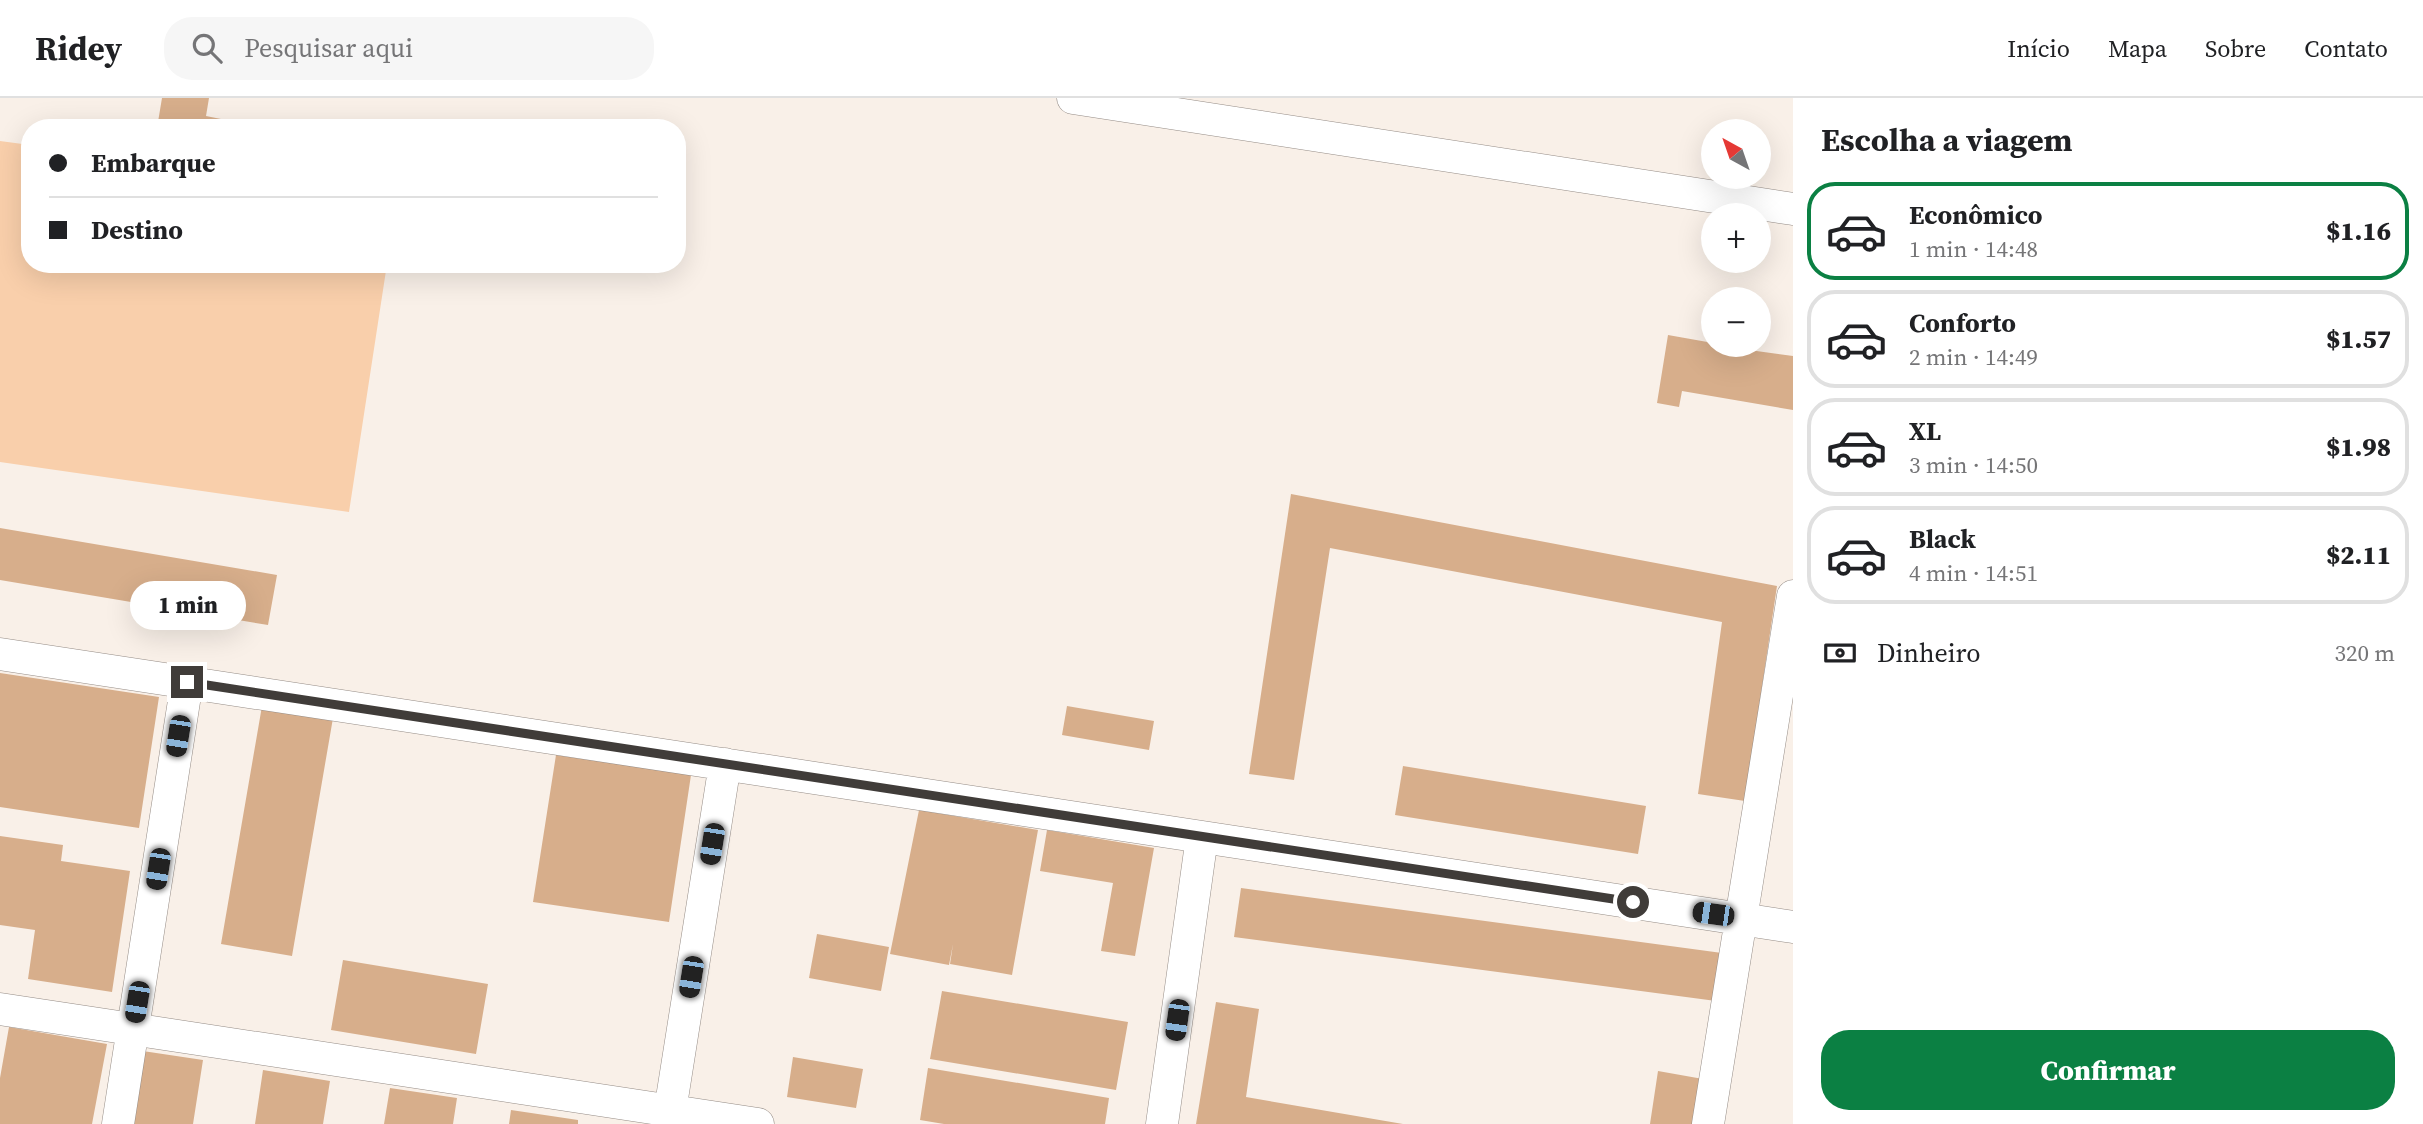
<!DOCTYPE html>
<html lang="pt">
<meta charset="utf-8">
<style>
:root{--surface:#fff;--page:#f6f6f6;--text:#202124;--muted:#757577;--line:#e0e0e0;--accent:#0b8043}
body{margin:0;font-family:"Source Serif 4",serif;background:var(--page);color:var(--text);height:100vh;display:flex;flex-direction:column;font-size:26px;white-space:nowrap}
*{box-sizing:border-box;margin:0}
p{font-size:23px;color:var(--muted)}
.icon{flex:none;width:38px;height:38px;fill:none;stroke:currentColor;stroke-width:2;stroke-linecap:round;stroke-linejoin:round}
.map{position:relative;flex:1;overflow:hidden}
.drawer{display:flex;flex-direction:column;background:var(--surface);width:630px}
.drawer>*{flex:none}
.hud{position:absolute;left:21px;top:21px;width:665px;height:154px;border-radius:28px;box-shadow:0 7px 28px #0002;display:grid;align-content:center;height:154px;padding:0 28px;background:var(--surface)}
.needle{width:46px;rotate:320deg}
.fabs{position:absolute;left:1701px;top:21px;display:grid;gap:14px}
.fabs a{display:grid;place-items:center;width:70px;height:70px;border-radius:50%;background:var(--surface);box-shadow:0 7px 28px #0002;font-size:35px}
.end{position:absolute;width:32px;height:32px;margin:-16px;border:9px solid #403c39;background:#fff;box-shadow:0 0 0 4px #fff}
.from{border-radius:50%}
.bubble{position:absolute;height:49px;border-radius:24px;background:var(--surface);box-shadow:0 7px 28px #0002;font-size:23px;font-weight:800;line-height:49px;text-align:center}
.car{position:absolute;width:21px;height:42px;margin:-21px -10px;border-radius:9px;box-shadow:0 0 5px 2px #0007;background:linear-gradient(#222 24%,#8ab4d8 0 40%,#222 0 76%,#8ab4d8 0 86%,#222 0)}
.hud b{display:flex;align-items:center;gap:24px;height:66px;font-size:26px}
.hud b+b{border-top:2px solid var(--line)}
.hud i{width:18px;height:18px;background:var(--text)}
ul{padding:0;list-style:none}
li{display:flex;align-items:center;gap:21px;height:98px;margin:0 14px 10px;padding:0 14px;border:4px solid var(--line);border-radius:28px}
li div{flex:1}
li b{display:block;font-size:26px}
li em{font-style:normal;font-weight:800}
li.active{border-color:var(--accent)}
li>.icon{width:63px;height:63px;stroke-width:1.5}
h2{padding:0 28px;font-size:32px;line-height:84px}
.pay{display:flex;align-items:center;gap:18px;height:77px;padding:0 28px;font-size:26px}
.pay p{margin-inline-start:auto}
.action{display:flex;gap:14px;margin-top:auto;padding:14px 28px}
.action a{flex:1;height:80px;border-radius:28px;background:var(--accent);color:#fff;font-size:28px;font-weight:800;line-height:80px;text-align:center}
header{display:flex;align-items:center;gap:42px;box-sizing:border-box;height:98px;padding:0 35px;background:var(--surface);border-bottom:2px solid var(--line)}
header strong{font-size:33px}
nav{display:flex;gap:38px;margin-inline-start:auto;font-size:24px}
.search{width:490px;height:63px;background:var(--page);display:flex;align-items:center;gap:18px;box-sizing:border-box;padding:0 24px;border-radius:28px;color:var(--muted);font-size:26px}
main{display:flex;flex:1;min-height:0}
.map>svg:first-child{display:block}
</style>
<header>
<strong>Ridey</strong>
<div class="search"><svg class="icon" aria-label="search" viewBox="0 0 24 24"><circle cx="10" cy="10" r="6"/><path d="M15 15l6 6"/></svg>Pesquisar aqui</div>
<nav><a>Início</a><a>Mapa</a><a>Sobre</a><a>Contato</a></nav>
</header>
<main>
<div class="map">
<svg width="1793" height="1026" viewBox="0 0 1793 1026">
<rect width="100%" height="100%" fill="#f9f0e8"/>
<path fill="#f9cfab" d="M 0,43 L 30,47 L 30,166 L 387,166 L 349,414 L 0,364 Z"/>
<path fill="#d7ae8b" d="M 162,0 L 209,0 L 206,18 L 266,30 L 157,30 Z
M 1668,237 L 1713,245 L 1713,247 L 1793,258 L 1793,312 L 1682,293 L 1679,309 L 1657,305 Z
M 1291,396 L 1777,488 L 1745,703 L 1698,696 L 1722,524 L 1330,450 L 1294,682 L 1249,676 Z
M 0,430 L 277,477 L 268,527 L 0,482 Z
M 0,575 L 159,599 L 139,730 L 0,709 Z
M 262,608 L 333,620 L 292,858 L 221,846 Z
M 1067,608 L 1154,623 L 1149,652 L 1062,637 Z
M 556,657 L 691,677 L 669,824 L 533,804 Z
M 1403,668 L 1646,708 L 1638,756 L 1395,717 Z
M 919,712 L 1038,732 L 1012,877 L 950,866 L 953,846 L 949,867 L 890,856 Z
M 1047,732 L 1154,750 L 1135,858 L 1101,853 L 1113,785 L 1040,773 Z
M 0,738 L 63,747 L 61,763 L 130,773 L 112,894 L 28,881 L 35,832 L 0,827 Z
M 1241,790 L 1722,855 L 1716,903 L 1234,839 Z
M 817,836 L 889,849 L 881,893 L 809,880 Z
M 343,862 L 488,886 L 476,956 L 331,932 Z
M 942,893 L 1128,924 L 1116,992 L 930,961 Z
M 1216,904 L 1259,911 L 1246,999 L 1403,1026 L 1196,1026 Z
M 9,929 L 107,946 L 92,1026 L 0,1026 L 0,980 Z
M 136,952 L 203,962 L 193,1026 L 124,1026 Z
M 793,959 L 863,971 L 856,1010 L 787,999 Z
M 928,970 L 1109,1000 L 1105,1026 L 944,1026 L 920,1022 Z
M 263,972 L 330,983 L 323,1026 L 255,1026 Z
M 1658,973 L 1703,981 L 1696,1026 L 1650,1026 Z
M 390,990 L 457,1000 L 453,1026 L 384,1026 Z
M 511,1012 L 578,1022 L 578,1026 L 509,1026 Z"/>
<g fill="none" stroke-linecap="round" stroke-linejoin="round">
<g stroke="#958c86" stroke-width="33">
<path id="minor" d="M 1073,0 L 1793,111
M 0,556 L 1793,829
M 0,911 L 758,1026
M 670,1013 L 725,666
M 118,1026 L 187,584
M 1162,1026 L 1202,739
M 1708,1026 L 1793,498"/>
</g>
<use href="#minor" stroke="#fff" stroke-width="32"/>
</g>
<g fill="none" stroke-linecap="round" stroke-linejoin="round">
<path stroke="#403c39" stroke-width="9" d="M 187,584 L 1633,804"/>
</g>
</svg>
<div class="fabs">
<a><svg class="needle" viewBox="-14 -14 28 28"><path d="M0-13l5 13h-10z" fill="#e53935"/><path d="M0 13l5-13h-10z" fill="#757577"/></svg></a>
<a>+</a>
<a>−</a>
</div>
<i class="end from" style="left:1633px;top:804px"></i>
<i class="end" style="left:187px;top:584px"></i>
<div class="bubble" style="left:130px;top:483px;width:116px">1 min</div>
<i class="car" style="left:178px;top:638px;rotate:189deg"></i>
<i class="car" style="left:712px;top:746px;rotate:189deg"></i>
<i class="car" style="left:158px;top:771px;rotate:189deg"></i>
<i class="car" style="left:1713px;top:816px;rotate:278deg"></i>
<i class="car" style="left:691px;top:879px;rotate:189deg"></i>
<i class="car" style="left:137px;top:904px;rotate:189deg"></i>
<i class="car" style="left:1177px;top:922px;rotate:188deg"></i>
<div class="hud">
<b><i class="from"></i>Embarque</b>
<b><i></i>Destino</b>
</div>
</div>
<section class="drawer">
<h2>Escolha a viagem</h2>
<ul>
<li class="active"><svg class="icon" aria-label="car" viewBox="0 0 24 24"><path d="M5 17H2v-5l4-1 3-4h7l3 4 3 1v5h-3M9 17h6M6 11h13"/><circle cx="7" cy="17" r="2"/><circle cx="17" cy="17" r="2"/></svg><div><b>Econômico</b><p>1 min · 14:48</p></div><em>$1.16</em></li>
<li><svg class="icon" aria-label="car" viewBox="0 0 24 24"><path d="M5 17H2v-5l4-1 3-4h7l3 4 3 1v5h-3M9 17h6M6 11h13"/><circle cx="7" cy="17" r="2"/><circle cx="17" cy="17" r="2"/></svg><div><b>Conforto</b><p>2 min · 14:49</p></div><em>$1.57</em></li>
<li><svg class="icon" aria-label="car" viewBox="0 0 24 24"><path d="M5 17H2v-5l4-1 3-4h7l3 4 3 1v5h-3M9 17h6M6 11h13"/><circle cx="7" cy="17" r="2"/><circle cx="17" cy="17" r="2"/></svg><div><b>XL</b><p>3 min · 14:50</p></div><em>$1.98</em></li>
<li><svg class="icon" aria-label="car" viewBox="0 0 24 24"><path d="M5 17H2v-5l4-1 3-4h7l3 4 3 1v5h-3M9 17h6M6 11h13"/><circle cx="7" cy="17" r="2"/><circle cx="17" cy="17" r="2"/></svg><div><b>Black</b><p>4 min · 14:51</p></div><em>$2.11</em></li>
</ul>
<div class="pay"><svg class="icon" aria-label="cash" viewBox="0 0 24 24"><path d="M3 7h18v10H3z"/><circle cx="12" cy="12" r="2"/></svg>Dinheiro<p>320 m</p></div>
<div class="action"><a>Confirmar</a></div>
</section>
</main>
